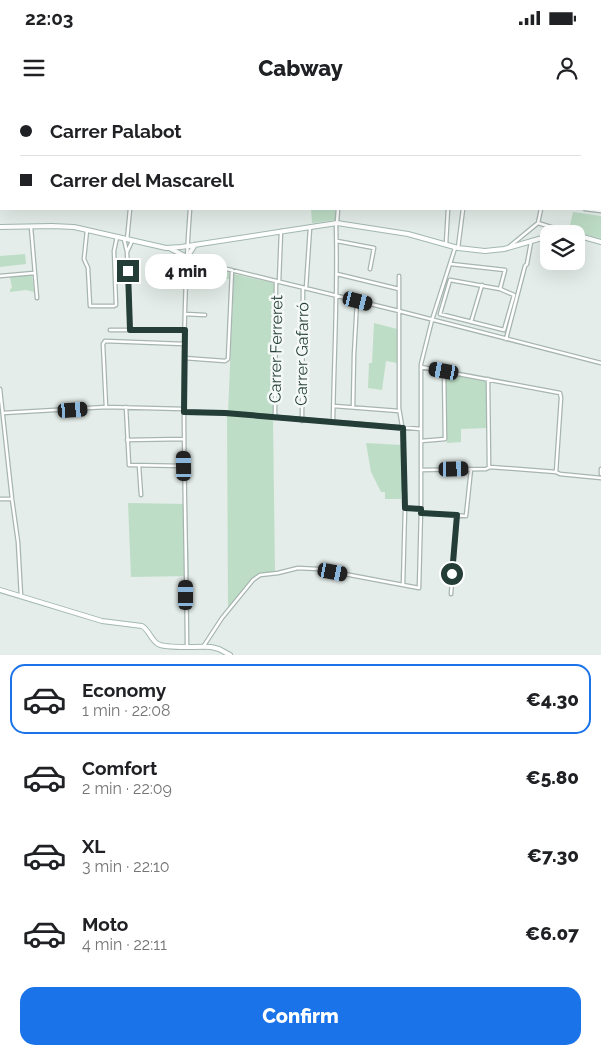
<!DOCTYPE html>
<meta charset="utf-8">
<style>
:root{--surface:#fff;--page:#f6f6f6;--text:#202124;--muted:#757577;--line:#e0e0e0;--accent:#1a73e8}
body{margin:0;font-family:Raleway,sans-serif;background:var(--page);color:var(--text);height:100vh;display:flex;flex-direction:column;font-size:19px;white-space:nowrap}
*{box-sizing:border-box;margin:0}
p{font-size:16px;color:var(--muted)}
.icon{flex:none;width:28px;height:28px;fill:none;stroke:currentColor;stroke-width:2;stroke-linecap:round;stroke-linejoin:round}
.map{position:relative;height:555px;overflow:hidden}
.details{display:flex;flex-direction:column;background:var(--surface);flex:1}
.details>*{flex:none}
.top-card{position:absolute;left:0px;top:0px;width:601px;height:110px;box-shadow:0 5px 20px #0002;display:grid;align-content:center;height:110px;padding:0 20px;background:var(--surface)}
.buttons{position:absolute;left:540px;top:125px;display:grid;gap:10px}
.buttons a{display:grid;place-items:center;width:45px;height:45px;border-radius:10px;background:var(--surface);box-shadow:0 5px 20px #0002;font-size:25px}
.end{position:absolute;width:22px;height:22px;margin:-11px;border:6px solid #243e37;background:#fff;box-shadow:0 0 0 2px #fff}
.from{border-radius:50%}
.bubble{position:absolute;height:35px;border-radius:15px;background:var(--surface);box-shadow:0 5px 20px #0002;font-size:16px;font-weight:800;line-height:35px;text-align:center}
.car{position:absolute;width:15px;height:30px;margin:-15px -8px;border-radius:6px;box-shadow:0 0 4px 1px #0007;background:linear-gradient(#222 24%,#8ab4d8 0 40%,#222 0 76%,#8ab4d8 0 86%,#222 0)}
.top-card b{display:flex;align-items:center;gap:18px;height:48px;font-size:19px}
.top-card b+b{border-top:1px solid var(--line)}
.top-card i{width:12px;height:12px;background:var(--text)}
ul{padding:9px 0 0;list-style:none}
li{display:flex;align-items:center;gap:15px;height:70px;margin:0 10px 8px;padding:0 10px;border:2px solid transparent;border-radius:15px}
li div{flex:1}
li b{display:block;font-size:19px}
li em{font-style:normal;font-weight:800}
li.on{border-color:var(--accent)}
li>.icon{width:45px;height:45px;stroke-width:1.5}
.cta{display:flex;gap:10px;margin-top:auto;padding:10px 20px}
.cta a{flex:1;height:58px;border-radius:15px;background:var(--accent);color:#fff;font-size:20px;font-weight:800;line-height:58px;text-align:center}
.status{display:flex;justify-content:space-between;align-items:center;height:35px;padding:0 25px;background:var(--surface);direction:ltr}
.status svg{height:14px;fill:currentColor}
header{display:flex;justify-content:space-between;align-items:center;height:65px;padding:0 20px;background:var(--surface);font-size:22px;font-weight:800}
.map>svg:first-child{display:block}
</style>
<div class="status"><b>22:03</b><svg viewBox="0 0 49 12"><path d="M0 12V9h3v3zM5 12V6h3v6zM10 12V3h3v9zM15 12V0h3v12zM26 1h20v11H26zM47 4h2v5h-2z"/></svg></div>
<header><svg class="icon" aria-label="menu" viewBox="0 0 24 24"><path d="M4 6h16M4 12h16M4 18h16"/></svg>Cabway<svg class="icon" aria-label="person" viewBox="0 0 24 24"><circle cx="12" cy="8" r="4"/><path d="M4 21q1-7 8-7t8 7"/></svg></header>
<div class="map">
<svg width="601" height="555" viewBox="0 0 601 555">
<rect width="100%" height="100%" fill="#e4ede9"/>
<path fill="#beddc6" d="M 311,109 L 338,109 L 337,117 L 335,120 L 312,123 Z
M 573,112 L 601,116 L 601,139 L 569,130 Z
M 25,154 L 26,164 L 0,167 L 0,156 Z
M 189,163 L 229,172 L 230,179 L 188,176 Z
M 32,174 L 34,192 L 26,190 L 10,192 L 10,189 L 12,188 L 10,177 Z
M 234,174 L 274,183 L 273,316 L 228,313 Z
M 374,223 L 397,229 L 397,263 L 386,261 L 382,290 L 368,288 L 369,263 L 372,263 Z
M 446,274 L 485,281 L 486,283 L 486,328 L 461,329 L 461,342 L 447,343 Z
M 227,314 L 273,319 L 275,473 L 262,473 L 255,476 L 228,509 Z
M 366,343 L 402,345 L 403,392 L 401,392 L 401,399 L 385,399 L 385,392 L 381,392 L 371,372 Z
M 128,403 L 187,404 L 189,476 L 131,477 Z"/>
<path fill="#8fc5cf" d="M 0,0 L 601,0 L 601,64 L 600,1 L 1,1 L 1,60 Z"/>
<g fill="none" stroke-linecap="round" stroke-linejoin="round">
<g stroke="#a7b5b0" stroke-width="5">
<path id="street" d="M 585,109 L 601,111
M 337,122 L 338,109
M 538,123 L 541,109
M 31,127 L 37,198
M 87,130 L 84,159 L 88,168 L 90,206 L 114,206 L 116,205 L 114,151 L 117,137
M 124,139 L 127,152 L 130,230
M 127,140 L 130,109
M 337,141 L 374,148 L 370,169
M 446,144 L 448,109
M 510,146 L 538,123 L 567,132
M 458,148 L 463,109
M 127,152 L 132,141
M 186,159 L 399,211 L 601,263
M 451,164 L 505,170 L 500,189 L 450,180 L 440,214 L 504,230 L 514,195 L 500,189
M 337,174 L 399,189
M 0,176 L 34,173
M 399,176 L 399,308 L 403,332 L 405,408 L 403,485
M 279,182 L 281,131
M 306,188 L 310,128
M 185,214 L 205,215
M 471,222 L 482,185
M 110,230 L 184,230
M 506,239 L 525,166 L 527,164 L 531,142
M 184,258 L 225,261 L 228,259 L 232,170
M 421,267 L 560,293 L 561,298 L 556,372
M 488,279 L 489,367
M 0,289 L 12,399 L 18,442 L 21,496
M 334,306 L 399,311
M 106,307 L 103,244 L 105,241 L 184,244
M 126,307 L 129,365 L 185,366
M 353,307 L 354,255 L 357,201
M 184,312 L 225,313 L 421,329
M 3,313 L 106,307 L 184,309
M 275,318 L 276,182
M 302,321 L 303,188
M 333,322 C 334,256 338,190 336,124
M 127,340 L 184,339
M 421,341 L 445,339 L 444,271
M 139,366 L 141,395
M 601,369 L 601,374
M 421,370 L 486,369 L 490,367 L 556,372 L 560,374 L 601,378
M 0,399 L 12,399
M 405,408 L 421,409
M 421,413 L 466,416 L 471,369
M 451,494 L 457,415
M 187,546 C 186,400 179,254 190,109
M 203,547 L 222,518 L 253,480 L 260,475 L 278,473 L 298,468 L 318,469 L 419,488 L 421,409 L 421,264 L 432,220 L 455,148"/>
</g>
<g stroke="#a3b8b1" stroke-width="6">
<path id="secondary" d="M 0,127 L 52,126 L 74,127 L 166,148 L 181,147 L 337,123 L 408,134 L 458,148 L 485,151 L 504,149 L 549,136
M 557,134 L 571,134
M 576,135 L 601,142
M 171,149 L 187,157 L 195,145
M 0,490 L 102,521 L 142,526 C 149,530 151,540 158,544 C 166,549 199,546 211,547 L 219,549 L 230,555"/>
</g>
<use href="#street" stroke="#fff" stroke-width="2.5"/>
<use href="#secondary" stroke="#fff" stroke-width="4"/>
</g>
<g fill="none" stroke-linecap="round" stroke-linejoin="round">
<path stroke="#243e37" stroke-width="6" d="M 128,171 L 130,230 L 185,230 L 184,312 L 225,313 L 403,328 L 405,408 L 421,409 L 421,413 L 457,415 L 452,474"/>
</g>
<g text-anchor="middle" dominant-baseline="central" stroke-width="5" stroke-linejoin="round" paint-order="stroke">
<g font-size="16" fill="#243e37" stroke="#f4f9f7">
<text transform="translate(276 249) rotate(-89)">Carrer Ferreret</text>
<text transform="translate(302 254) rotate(-89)">Carrer Gafarró</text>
</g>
</g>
</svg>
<div class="buttons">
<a><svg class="icon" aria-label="layers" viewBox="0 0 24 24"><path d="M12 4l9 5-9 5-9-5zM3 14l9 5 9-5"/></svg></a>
</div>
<i class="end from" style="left:452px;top:474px"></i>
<i class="end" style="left:128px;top:171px"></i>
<div class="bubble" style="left:145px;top:154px;width:82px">4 min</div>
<i class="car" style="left:358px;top:201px;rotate:104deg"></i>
<i class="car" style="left:444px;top:271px;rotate:280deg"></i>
<i class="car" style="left:73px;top:310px;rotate:86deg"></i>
<i class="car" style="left:184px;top:366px;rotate:359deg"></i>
<i class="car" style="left:454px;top:369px;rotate:89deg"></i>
<i class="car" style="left:333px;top:472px;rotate:101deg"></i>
<i class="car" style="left:186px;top:495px;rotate:0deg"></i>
<div class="top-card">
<b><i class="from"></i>Carrer Palabot</b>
<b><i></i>Carrer del Mascarell</b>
</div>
</div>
<section class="details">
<ul>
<li class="on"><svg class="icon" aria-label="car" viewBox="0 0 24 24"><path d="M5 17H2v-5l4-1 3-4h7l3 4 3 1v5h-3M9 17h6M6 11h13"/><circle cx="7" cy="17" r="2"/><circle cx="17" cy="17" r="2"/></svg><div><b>Economy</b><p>1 min · 22:08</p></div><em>€4.30</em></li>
<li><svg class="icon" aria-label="car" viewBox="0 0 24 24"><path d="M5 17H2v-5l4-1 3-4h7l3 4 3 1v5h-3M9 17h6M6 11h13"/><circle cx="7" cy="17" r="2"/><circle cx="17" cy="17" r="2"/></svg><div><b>Comfort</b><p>2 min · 22:09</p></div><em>€5.80</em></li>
<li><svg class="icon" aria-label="car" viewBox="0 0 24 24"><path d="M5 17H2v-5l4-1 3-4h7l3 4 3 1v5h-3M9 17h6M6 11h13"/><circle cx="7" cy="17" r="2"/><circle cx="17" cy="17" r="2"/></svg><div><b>XL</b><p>3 min · 22:10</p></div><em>€7.30</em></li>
<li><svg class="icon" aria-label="car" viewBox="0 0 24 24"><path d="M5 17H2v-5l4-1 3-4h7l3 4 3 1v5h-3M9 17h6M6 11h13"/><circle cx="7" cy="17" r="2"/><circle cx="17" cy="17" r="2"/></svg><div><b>Moto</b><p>4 min · 22:11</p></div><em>€6.07</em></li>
</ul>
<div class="cta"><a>Confirm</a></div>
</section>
